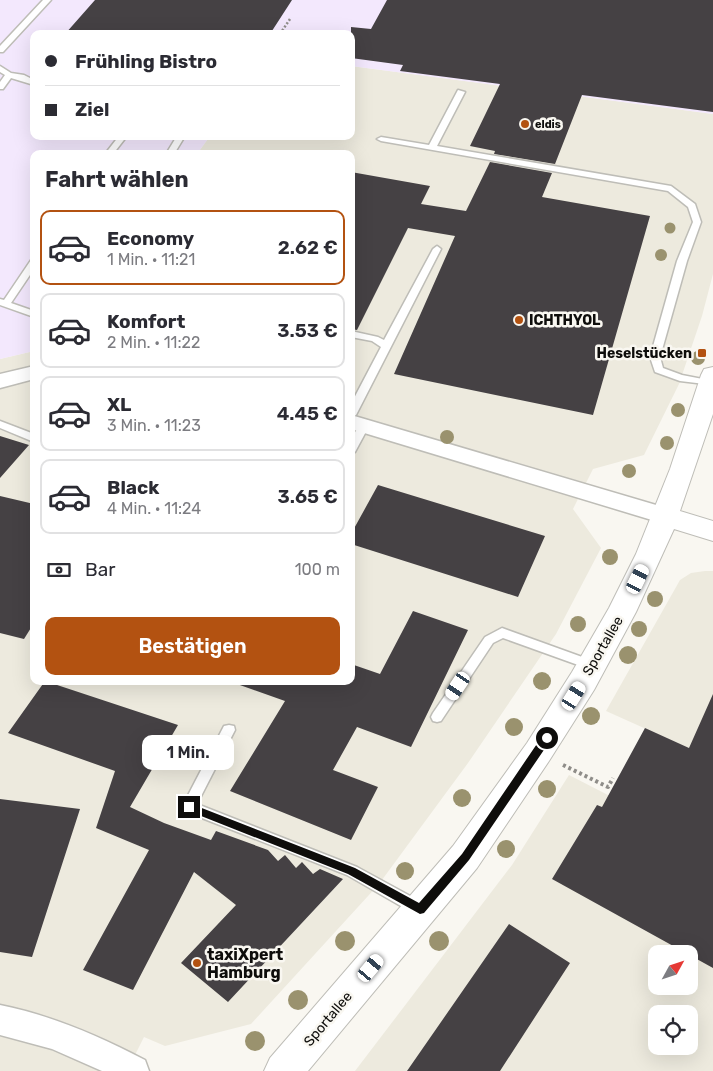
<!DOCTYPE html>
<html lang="de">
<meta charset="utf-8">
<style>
:root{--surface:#fff;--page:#f2f2f3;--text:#2b2b33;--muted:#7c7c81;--line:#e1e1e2;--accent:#b35211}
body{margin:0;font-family:Rubik,sans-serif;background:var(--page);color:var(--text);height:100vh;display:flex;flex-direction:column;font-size:19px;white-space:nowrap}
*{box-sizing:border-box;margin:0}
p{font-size:16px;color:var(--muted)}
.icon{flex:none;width:28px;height:28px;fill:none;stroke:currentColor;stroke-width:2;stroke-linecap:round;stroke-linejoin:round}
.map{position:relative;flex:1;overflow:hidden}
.panel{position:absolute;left:30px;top:150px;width:325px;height:535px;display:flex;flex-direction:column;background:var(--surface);border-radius:10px;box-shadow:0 5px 20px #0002}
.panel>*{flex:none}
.top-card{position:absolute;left:30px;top:30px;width:325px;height:110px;border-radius:10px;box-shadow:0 5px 20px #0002;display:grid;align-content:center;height:110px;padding:0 15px;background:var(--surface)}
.needle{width:32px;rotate:50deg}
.buttons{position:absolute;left:648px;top:945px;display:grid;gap:10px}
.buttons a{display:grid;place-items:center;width:50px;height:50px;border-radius:10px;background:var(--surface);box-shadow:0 5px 20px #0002;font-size:25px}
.end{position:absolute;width:22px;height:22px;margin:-11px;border:6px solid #0e0d0b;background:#fff;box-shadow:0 0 0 2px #fff}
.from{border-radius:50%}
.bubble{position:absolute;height:35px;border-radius:10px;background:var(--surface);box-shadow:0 5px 20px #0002;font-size:16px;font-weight:600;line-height:35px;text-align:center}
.car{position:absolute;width:15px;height:30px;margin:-15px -8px;border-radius:6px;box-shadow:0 0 4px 1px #0007;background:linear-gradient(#fff 24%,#345 0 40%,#fff 0 76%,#345 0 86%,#fff 0)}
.top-card b{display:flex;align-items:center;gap:18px;height:48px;font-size:19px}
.top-card b+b{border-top:1px solid var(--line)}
.top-card i{width:12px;height:12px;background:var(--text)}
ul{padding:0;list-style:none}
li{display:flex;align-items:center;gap:15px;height:75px;margin:0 10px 8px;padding:0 5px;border:2px solid var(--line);border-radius:10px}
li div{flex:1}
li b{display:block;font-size:19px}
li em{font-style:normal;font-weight:600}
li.current{border-color:var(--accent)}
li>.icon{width:45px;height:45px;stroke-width:1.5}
h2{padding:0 15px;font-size:22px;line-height:60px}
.pay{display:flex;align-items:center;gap:12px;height:55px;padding:0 15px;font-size:19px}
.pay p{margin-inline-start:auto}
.primary-button{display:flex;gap:10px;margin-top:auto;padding:10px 15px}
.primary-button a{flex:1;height:58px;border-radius:10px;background:var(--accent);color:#fff;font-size:20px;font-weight:600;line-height:58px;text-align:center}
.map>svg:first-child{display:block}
</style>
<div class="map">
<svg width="713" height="1071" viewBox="0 0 713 1071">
<rect width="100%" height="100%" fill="#f9f7f1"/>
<path fill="#edeade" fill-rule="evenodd" d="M 351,66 L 713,114 L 713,274 L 702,316 L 679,384 L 644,455 L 593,469 L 573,509 L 601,548 L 556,634 L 468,763 L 379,884 L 251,1024 L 165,1046 L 144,1037 L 127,1071 L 0,1071 L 0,359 L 34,351 L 34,681 L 351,681 L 351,154 L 197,154 L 210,136 L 351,136 Z
M 705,571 L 713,571 L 713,759 L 606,711 L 680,580 L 691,573 Z
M 569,775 L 713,849 L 713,1071 L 355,1071 L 512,865 ZM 656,954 L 689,954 L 689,986 L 656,986 ZM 656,1014 L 689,1014 L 689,1046 L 656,1046 Z"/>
<path fill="#f3e8fd" d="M 0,0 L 713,0 L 713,114 L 351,66 L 351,34 L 34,34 L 34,136 L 210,136 L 197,154 L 34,154 L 34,351 L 0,359 Z"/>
<path fill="#454144" d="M 95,0 L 292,0 L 270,34 L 65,34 Z
M 387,0 L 713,0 L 713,112 L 582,95 L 555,164 L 494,154 L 495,151 L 470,146 L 500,84 L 400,71 L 403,65 L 351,58 L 351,27 L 371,29 Z
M 490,162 L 552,173 L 542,197 L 650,216 L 593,415 L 394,374 L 455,236 L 408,228 L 357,330 L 351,329 L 351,172 L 430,186 L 421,204 L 466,211 Z
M 0,436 L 29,445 L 0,478 Z
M 378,485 L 545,536 L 518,597 L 351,544 L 351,534 Z
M 0,496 L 34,504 L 34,623 L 24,639 L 0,633 Z
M 413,611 L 468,630 L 411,747 L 357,727 L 333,770 L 378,787 L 351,840 L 230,791 L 285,701 L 237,684 L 238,681 L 351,681 L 351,664 L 380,674 Z
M 45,681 L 178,725 L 130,807 L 164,823 L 211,840 L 216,831 L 268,850 L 278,861 L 285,855 L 296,868 L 302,862 L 313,874 L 320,869 L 343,879 L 228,1002 L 181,963 L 236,905 L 194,872 L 133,990 L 83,970 L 149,850 L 96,828 L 115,771 L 8,733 Z
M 713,694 L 713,968 L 552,879 L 597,805 L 602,807 L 645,728 L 689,748 Z
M 0,799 L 80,809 L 32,957 L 0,952 Z
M 509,924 L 570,963 L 500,1071 L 407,1071 Z"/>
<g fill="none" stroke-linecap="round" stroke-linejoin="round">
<g stroke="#bebdb7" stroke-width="3">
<path id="lane" d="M 43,0 L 51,0 L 3,52 L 0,52 L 0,46 Z
M 0,66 L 11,73 L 24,75 L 34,80 L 34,85 L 11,78 L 3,89 L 0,89 L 0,82 L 5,75 L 0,72 Z
M 458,90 L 465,92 L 437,146 L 671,186 L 695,204 L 701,222 L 687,261 L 660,357 L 663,368 L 682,375 L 713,381 L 713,385 L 680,381 L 655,372 L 650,357 L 677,261 L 693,222 L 688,207 L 668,191 L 381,141 L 377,139 L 381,137 L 429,145 Z
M 119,136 L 127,136 L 113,154 L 105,154 Z
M 177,136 L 185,136 L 174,154 L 166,154 Z
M 437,246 L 441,249 L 356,415 L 351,418 L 351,404 L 381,347 L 372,341 L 351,337 L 351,331 L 378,337 L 384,340 L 433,249 Z
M 34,259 L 34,269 L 11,303 L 34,311 L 34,317 L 0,305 L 0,299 L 4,300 L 31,260 Z
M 0,421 L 34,434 L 34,442 L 0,428 Z
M 364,422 L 369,426 L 355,452 L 351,453 L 351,439 L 360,424 Z
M 502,628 L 596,662 L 598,665 L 596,668 L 592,670 L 503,638 L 493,643 L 441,721 L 437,722 L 433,721 L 431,717 L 433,713 L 485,637 Z
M 229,725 L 234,726 L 235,730 L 197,804 L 357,867 L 423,903 L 425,908 L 423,913 L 418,915 L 413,913 L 347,875 L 184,811 L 182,807 L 184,803 L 224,726 Z"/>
</g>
<g stroke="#bebdb7" stroke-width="3">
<path id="street" d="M 34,366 L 34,379 L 0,388 L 0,374 Z
M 351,415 L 673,510 L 676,516 L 673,522 L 665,524 L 351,429 Z
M 0,1005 C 51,1015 99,1036 145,1060 L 149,1071 L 102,1071 L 52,1049 L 0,1035 Z"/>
</g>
<g stroke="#bebdb7" stroke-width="2">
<path id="secondary" d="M 713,367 L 713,414 L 680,511 L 713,521 L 713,541 L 674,529 L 636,612 L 594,690 L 549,761 L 477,868 L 308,1071 L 264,1071 L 270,1058 L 453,846 L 527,743 L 572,672 L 609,608 L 636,554 L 670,469 L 701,375 L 704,369 Z"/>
</g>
<path stroke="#8f8d89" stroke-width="2.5" stroke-dasharray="2 2" stroke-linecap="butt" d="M 280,34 L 290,19"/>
<path stroke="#8f8d89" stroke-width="4" stroke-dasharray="3 3" stroke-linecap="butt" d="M 563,765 L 608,787 L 613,778"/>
<use href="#lane" fill="#fff" fill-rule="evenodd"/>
<use href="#street" fill="#fff" fill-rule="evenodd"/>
<use href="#secondary" fill="#fff" fill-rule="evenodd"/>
</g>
<g fill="#9a926e">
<circle cx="670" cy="228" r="5.5"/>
<circle cx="661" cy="255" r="6"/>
<circle cx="698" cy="358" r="7"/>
<circle cx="678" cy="410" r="7"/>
<circle cx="447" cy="437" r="7"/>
<circle cx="667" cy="443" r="7"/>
<circle cx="629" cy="471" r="7"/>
<circle cx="610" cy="557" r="8"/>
<circle cx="655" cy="599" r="8"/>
<circle cx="578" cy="624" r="8"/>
<circle cx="639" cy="629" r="8"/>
<circle cx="628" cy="655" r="9"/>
<circle cx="542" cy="681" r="9"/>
<circle cx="591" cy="716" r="9"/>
<circle cx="514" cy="727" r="9"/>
<circle cx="547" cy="789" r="9"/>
<circle cx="462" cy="798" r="9"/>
<circle cx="506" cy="849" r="9"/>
<circle cx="405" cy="871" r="9"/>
<circle cx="345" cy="941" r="10"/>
<circle cx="439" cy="941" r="10"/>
<circle cx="298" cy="1000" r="10"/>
<circle cx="255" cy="1041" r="10"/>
</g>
<path fill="#0e0d0b" d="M 547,734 L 551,738 L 550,741 L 469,860 L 424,913 L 420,914 L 348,874 L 186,810 L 184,807 L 189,803 L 355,868 L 419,903 L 462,854 L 543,735 Z"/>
<g fill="#b35211" stroke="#f9f7f1" stroke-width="2">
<circle cx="525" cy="124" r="5"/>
<circle cx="519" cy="320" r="5"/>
<rect x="697" y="348" width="10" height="10" rx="2.5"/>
<circle cx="197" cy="963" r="5"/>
</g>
<g text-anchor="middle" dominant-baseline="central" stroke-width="5" stroke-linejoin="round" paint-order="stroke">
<g font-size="11" font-weight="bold" fill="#0e0d0b" stroke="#f9f7f1" text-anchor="start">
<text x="535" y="124">eldis</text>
</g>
<g font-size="14" font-weight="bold" fill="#0e0d0b" stroke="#f9f7f1" text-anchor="start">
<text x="529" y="320">ICHTHYOL</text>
<text x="692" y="353" text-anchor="end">Heselstücken</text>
</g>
<g font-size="14" fill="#0e0d0b" stroke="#f9f7f1">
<text transform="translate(603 646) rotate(-60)">Sportallee</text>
<text transform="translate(328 1019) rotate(-50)">Sportallee</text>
</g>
<g font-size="16" font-weight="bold" fill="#0e0d0b" stroke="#f9f7f1" text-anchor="start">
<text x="207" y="954">taxiXpert<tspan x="207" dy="18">Hamburg</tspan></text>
</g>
</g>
</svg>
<div class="buttons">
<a><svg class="needle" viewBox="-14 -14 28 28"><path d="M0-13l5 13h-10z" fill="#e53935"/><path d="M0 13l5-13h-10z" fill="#7c7c81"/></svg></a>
<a><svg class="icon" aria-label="locate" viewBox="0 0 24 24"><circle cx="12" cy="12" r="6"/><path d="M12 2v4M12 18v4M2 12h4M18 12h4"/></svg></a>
</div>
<i class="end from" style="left:547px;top:738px"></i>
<i class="end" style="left:189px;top:807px"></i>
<div class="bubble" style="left:142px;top:735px;width:92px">1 Min.</div>
<i class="car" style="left:638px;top:579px;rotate:26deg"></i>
<i class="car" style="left:458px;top:686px;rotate:214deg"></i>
<i class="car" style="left:574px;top:696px;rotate:32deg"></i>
<i class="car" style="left:371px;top:968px;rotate:40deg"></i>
<div class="top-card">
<b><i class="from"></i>Frühling Bistro</b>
<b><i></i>Ziel</b>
</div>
<section class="panel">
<h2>Fahrt wählen</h2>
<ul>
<li class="current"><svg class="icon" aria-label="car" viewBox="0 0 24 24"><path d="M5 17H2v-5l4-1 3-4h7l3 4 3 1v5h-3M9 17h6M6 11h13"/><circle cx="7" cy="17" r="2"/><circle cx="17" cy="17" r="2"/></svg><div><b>Economy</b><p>1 Min. · 11:21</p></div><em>2.62 €</em></li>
<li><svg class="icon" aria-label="car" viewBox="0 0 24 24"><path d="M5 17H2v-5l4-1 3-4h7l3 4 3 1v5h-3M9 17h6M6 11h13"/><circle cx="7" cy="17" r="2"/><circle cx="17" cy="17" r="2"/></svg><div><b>Komfort</b><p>2 Min. · 11:22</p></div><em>3.53 €</em></li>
<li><svg class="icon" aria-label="car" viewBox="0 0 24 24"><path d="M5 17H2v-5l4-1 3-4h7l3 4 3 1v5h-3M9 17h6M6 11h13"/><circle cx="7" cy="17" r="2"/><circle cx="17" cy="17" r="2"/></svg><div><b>XL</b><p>3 Min. · 11:23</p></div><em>4.45 €</em></li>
<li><svg class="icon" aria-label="car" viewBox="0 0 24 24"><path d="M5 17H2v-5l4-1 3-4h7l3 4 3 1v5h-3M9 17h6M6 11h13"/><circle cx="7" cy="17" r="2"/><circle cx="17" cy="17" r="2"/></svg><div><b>Black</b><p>4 Min. · 11:24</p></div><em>3.65 €</em></li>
</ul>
<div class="pay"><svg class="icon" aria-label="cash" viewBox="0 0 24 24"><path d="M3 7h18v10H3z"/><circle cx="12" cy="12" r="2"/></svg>Bar<p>100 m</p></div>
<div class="primary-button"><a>Bestätigen</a></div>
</section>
</div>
